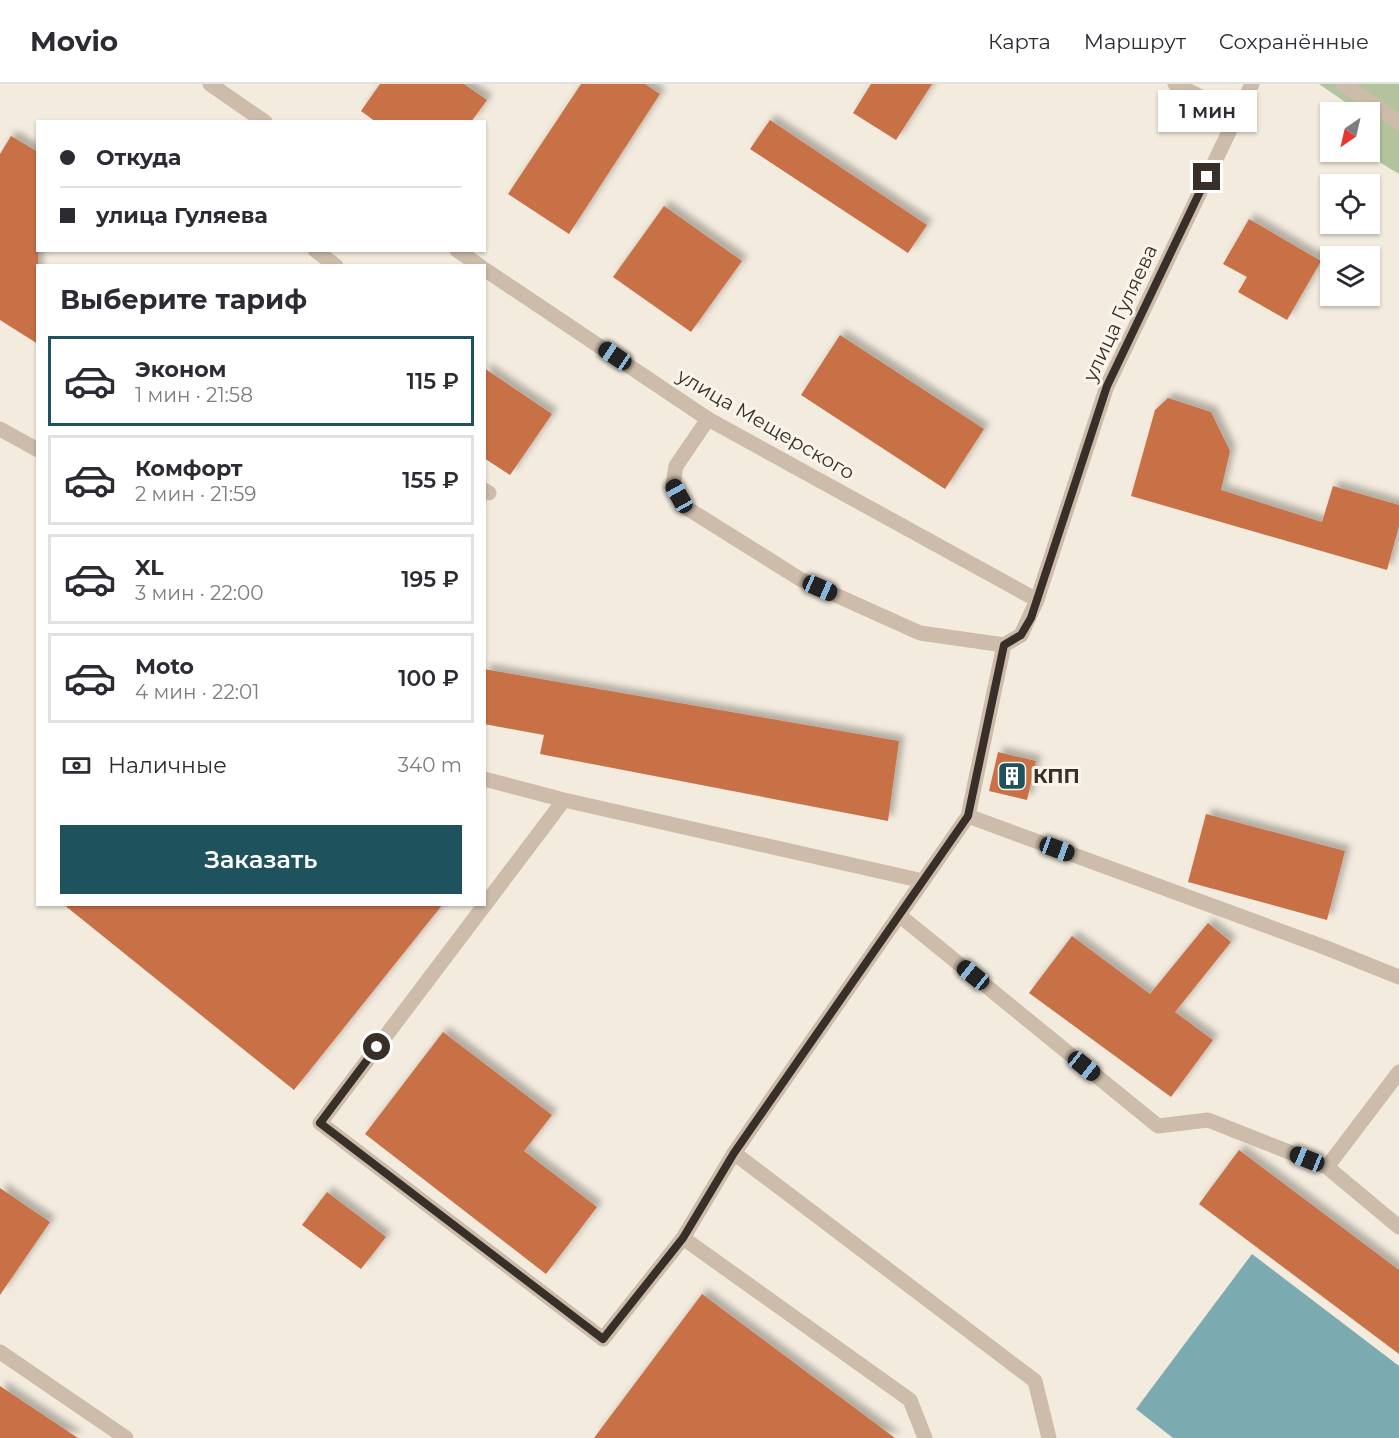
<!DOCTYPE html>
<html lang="ru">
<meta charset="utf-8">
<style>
:root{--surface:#fff;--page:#f2f2f3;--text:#2b2b33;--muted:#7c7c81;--line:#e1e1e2;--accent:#1e525c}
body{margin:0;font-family:Montserrat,sans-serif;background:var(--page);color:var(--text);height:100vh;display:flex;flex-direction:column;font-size:22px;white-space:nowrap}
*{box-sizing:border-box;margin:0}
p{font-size:20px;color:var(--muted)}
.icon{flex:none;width:33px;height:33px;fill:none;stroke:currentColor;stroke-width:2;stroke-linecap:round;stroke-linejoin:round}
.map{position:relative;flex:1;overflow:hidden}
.panel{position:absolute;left:36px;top:180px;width:450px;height:642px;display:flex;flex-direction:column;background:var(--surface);border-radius:0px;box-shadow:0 2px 4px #0004}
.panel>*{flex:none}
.guide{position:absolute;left:36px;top:36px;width:450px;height:132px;border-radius:0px;box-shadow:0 2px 4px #0004;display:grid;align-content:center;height:132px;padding:0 24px;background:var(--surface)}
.needle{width:39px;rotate:214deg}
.buttons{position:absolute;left:1320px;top:18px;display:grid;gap:12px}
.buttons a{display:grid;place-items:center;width:60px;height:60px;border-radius:0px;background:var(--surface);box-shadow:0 2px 4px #0004;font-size:30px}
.end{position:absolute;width:27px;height:27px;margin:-14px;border:8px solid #392f29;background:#fff;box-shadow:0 0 0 3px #fff}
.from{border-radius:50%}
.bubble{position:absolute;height:42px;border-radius:0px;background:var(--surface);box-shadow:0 2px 4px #0004;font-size:20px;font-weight:600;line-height:42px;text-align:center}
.car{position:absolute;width:18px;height:36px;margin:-18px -9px;border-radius:8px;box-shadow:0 0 4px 2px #0007;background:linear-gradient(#222 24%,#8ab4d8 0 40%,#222 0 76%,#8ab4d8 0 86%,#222 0)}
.guide b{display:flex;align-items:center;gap:21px;height:57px;font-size:22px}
.guide b+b{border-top:2px solid var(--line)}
.guide i{width:15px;height:15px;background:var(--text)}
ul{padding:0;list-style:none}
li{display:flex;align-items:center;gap:18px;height:90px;margin:0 12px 9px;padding:0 12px;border:3px solid var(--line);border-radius:0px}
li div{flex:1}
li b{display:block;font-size:22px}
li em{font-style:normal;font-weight:600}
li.active{border-color:var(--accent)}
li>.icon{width:54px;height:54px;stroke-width:1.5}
h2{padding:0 24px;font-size:27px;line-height:72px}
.pay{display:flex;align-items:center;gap:15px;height:66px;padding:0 24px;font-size:22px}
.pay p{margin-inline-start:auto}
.button{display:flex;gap:12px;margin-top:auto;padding:12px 24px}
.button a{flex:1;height:69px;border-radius:0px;background:var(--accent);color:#fff;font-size:24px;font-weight:600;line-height:69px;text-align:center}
header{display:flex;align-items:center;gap:36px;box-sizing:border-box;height:84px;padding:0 30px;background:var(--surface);border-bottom:2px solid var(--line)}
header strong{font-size:28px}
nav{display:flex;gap:33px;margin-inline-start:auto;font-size:21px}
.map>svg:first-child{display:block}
</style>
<header>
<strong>Movio</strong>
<nav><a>Карта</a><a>Маршрут</a><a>Сохранённые</a></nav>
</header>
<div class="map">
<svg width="1399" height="1354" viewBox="0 0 1399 1354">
<defs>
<filter id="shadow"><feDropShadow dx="5.5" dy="-5.5" stdDeviation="3" flood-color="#0004"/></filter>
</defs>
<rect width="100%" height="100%" fill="#f3ebde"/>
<path fill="#b3c39d" d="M 1319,0 L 1399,0 L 1399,90 L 1381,79 L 1370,67 L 1370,28 L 1353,28 L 1348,20 Z"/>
<path fill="#7caab1" d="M 1252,1170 L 1399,1282 L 1399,1354 L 1173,1354 L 1136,1325 Z"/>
<path fill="#c87147" filter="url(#shadow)" d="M 380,0 L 464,0 L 487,16 L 471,38 L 376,38 L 361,27 Z
M 581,0 L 645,0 L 660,10 L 569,150 L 508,110 Z
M 871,0 L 932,0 L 896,56 L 853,29 Z
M 770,36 L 927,141 L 908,169 L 750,65 Z
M 11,52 L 38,68 L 38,260 L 0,236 L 0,70 Z
M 664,122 L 742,177 L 691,248 L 613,193 Z
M 1249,135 L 1321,177 L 1287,236 L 1238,208 L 1247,193 L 1223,180 Z
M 840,251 L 984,345 L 945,405 L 801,311 Z
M 484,284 L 552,330 L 510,391 L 484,374 Z
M 1168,314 L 1211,328 L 1230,367 L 1221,406 L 1322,438 L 1333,402 L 1399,421 L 1399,442 L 1387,486 L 1131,412 L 1155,326 Z
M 484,585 L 899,657 L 888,737 L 540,670 L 544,651 L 484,640 Z
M 998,668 L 1036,677 L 1027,716 L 989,707 Z
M 1206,730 L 1345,767 L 1327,836 L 1188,798 Z
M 63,820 L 443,820 L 294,1006 Z
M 1208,839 L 1231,858 L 1175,928 L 1213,956 L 1171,1013 L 1029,909 L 1072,852 L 1150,910 Z
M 443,948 L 552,1031 L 524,1067 L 597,1123 L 546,1190 L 365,1050 Z
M 1239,1066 L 1399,1186 L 1399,1270 L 1199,1120 Z
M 0,1104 L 50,1138 L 0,1211 Z
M 327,1108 L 386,1153 L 361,1185 L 302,1141 Z
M 702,1210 L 895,1354 L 594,1354 Z
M 0,1302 L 78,1354 L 0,1354 Z"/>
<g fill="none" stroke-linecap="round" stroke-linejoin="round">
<path stroke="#ccbca9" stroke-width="15" d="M 1175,0 L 1237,31
M 1343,0 L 1399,38
M 315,166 L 336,182
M 708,335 L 676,382 L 673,401 L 685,423 L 800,495 L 920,549 L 1004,561 L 1021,551
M 0,345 L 38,366
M 484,406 L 489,409
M 484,695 L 564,716 L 923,797
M 564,716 L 320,1039 L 603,1255 L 683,1154 L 734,1069 L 968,732 L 1004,561
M 968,732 L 1324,863 L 1399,893
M 899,831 L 1158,1042 L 1208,1036 L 1327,1083 L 1399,1143
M 734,1069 L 1035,1297 L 1049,1354
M 1327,1083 L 1399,988
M 683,1154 L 910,1316 L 925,1354
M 0,1268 L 126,1354"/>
<path stroke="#ccbca9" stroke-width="15" d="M 210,0 L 265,38
M 457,166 L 480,182
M 484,185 L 708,335 L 1037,516
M 1021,551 L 1037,516 L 1107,302 L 1252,0"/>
</g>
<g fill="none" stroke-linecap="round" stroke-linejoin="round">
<path stroke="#392f29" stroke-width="8" d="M 377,963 L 320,1039 L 603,1255 L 683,1154 L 734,1069 L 968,732 L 1004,561 L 1021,551 L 1031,534 L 1107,302 L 1207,93"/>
</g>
<defs>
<g id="building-square" transform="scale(1.5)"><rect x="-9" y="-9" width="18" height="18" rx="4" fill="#1e525c" stroke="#faf5eb"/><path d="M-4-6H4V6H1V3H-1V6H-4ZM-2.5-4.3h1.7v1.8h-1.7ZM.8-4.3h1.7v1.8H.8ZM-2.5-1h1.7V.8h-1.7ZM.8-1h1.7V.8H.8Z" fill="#fff"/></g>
</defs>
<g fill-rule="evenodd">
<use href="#building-square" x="1012" y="692"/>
</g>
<g text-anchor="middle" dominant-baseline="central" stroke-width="6" stroke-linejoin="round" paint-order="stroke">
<g font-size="20" fill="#392f29" stroke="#faf5eb">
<text transform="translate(1120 229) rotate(-65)">улица Гуляева</text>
<text transform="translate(766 340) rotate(30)">улица Мещерского</text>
</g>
<g font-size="20" font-weight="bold" fill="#392f29" stroke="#faf5eb" text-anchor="start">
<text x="1033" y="692">КПП</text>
</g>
</g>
</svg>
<div class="buttons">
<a><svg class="needle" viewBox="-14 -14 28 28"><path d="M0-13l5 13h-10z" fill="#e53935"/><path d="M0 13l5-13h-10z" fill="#7c7c81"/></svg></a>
<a><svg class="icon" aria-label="locate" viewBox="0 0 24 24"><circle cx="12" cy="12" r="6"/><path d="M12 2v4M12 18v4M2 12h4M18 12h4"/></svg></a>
<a><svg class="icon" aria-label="layers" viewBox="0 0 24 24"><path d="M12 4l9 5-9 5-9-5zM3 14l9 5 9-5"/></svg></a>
</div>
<i class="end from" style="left:377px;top:963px"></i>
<i class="end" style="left:1207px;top:93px"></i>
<div class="bubble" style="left:1158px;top:6px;width:99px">1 мин</div>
<i class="car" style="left:615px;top:272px;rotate:304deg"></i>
<i class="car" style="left:679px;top:412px;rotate:331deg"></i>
<i class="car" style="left:820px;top:504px;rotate:114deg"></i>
<i class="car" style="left:1057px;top:765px;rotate:110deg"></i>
<i class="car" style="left:973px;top:891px;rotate:309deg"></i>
<i class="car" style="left:1084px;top:982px;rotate:129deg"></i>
<i class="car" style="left:1307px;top:1075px;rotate:292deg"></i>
<div class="guide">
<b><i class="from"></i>Откуда</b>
<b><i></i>улица Гуляева</b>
</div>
<section class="panel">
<h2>Выберите тариф</h2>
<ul>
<li class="active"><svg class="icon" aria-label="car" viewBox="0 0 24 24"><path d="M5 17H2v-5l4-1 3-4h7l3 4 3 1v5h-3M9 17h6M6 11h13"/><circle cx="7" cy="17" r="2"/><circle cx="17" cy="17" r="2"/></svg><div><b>Эконом</b><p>1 мин · 21:58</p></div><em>115 ₽</em></li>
<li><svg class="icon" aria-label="car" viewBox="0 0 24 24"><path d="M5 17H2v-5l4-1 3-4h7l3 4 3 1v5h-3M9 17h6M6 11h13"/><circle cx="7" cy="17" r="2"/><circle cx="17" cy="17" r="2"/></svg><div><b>Комфорт</b><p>2 мин · 21:59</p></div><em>155 ₽</em></li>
<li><svg class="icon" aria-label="car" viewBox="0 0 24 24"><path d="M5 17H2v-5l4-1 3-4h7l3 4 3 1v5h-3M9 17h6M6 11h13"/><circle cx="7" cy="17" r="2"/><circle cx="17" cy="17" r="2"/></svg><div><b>XL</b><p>3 мин · 22:00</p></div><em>195 ₽</em></li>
<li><svg class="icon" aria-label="car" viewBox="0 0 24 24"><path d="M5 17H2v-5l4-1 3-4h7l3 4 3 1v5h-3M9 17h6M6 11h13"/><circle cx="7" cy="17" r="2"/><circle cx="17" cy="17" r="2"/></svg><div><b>Moto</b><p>4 мин · 22:01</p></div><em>100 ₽</em></li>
</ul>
<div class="pay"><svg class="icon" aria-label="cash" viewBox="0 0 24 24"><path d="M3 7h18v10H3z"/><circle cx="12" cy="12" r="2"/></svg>Наличные<p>340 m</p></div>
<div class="button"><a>Заказать</a></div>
</section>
</div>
